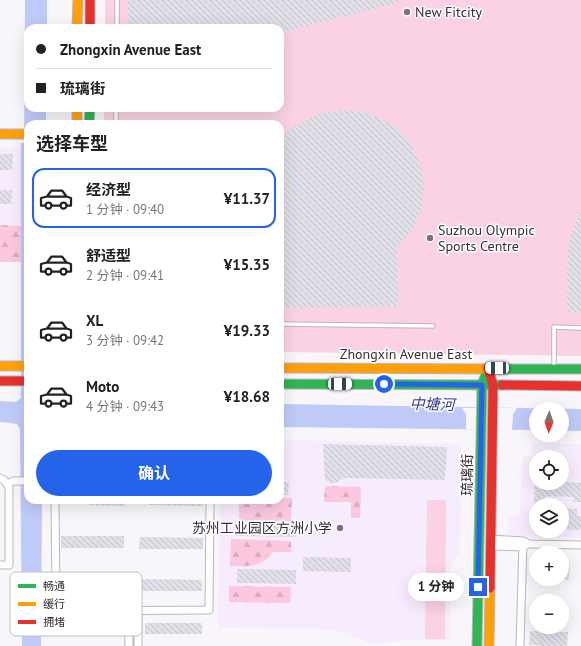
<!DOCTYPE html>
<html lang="zh">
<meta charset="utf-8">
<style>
:root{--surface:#fff;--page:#f6f6f6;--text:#222;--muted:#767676;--line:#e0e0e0;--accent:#2563eb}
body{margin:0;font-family:"PT Sans","Noto Sans SC",sans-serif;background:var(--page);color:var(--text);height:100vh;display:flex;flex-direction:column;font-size:15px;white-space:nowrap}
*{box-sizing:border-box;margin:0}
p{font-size:13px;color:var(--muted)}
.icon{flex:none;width:22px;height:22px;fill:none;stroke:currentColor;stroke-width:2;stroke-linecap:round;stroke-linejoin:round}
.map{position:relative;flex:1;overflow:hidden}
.sheet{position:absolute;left:24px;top:120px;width:260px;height:384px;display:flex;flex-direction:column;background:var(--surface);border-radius:12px;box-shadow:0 4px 16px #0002}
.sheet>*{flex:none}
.banner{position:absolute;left:24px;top:24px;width:260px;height:88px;border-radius:12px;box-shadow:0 4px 16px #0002;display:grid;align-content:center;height:88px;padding:0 12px;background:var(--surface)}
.needle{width:26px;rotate:182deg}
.tools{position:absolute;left:529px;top:402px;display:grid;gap:8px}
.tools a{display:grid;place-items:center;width:40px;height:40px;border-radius:50%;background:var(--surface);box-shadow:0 4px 16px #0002;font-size:20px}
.end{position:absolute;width:18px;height:18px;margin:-9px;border:5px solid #2563eb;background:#fff;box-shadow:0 0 0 2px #fff}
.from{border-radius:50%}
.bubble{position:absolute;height:28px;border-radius:14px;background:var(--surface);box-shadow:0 4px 16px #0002;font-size:13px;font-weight:700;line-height:28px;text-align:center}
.car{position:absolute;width:12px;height:24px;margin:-12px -6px;border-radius:5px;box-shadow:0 0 3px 1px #0007;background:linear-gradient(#fff 24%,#345 0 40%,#fff 0 76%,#345 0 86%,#fff 0)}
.banner b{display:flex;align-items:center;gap:14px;height:38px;font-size:15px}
.banner b+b{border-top:1px solid var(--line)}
.banner i{width:10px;height:10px;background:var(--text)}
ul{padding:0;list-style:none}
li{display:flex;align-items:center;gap:12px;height:60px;margin:0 8px 6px;padding:0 4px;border:2px solid transparent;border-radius:12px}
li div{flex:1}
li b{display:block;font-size:15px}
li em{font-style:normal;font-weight:700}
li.on{border-color:var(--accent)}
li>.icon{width:36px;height:36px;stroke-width:1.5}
h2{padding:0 12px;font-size:18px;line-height:48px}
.button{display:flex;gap:8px;margin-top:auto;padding:8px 12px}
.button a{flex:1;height:46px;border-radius:24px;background:var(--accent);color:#fff;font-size:16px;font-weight:700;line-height:46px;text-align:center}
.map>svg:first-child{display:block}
</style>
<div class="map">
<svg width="581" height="646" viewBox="0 0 581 646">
<defs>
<pattern id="forest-firs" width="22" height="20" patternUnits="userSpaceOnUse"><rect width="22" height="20" fill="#fbc8e0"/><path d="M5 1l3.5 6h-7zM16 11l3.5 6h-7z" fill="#d8acc1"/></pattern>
<pattern id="building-back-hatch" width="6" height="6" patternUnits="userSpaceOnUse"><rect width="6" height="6" fill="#e1dfe7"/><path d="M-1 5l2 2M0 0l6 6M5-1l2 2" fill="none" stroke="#c2c0c7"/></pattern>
</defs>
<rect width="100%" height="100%" fill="#f9f6fb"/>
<path fill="#f7ecfd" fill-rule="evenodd" d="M 0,147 L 21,148 L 21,226 L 0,225 Z
M 280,440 L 462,444 L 460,555 L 451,563 L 450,640 L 404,640 L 373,645 L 346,634 L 324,629 L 218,628 L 220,500 L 280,500 Z
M 533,443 L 581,444 L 581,538 L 508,536 L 509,516 L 519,516 L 523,456 L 532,456 ZM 536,457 L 562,457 L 562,483 L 536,483 ZM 536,505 L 562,505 L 562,531 L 536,531 Z"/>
<path fill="url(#forest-firs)" d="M 0,225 L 21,226 L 21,262 L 0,262 Z
M 325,486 L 361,487 L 360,518 L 351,518 L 351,502 L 324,502 Z
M 280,498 L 292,498 L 291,521 L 239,520 L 239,500 L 280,500 Z
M 231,539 L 291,541 L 291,552 L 273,552 C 264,567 246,567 230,566 Z
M 229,586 L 291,587 L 290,603 L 229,602 Z"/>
<path fill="#fbd1e4" d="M 105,0 L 581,0 L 581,356 L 280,352 L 280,124 L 104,124 L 104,108 L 280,108 L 280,28 L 105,28 Z
M 427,500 L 446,500 L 445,639 L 425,639 Z"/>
<path fill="#c0caf8" d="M 25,0 L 47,0 L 47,28 L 28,28 L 28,108 L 46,108 L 46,124 L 28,124 L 28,500 L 42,500 L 41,646 L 22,646 L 20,429 L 17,424 L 0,422 L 0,401 L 16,402 L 21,398 L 21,143 L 24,143 Z
M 280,404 L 581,409 L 581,431 L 562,431 L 562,409 L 536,409 L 536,430 L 280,427 Z"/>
<path fill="#f9f6fb" d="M 462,408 L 517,408 L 513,414 L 512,430 L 466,429 L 466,414 Z"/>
<path fill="url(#building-back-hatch)" d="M 128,0 L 399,0 L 400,2 L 280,33 L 280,28 L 128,28 Z
M 344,110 L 367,113 L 387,122 L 397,128 L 411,145 L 421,166 L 424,188 L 421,210 L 412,230 L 397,247 L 398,306 L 280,308 L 280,135 L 321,112 L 322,113 Z
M 0,154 L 13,154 L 12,170 L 0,170 Z
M 0,190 L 12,190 L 11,204 L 0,204 Z
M 581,210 L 581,312 L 567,312 L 567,258 L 569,244 L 574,226 Z
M 323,444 L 447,447 L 445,480 L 343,478 L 336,483 L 330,483 L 325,480 Z
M 280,482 L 289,482 L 288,495 L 280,495 Z
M 562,482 L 581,483 L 581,502 L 573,502 L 574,497 L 545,496 L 544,505 L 534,505 L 535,483 L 562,483 Z
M 90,500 L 125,500 L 125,506 L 90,505 Z
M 149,500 L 203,500 L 203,506 L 149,505 Z
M 562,508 L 577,509 L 577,516 L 581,516 L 581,530 L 562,529 Z
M 236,523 L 297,523 L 296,537 L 236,536 Z
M 61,536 L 124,536 L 124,548 L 61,548 Z
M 140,537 L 203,538 L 203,549 L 139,549 Z
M 303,557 L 351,558 L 351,572 L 303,571 Z
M 562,563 L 570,564 L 569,580 L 562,579 Z
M 237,569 L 296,570 L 296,584 L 237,583 Z
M 138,579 L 202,580 L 202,591 L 138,591 Z
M 145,623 L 202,623 L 202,634 L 145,634 Z
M 530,631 L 568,632 L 567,646 L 538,646 L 538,645 L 529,645 Z"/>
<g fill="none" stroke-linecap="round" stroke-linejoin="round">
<g stroke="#bbb6bd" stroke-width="5.5">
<path id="lane" d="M 117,28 L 117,0
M 116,124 L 116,108
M 280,324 L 433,326
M 554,368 L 554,327 L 581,328"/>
</g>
<g stroke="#bbb6bd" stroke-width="9">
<path id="street" d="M 0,478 L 4,480 L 9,487 L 9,565 L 0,565
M 8,484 L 13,481 L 28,481
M 55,500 L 56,595 C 57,603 62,610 69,611 L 209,610 L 210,500
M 491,539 L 523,541 L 529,544 L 581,545
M 491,546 L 523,547 L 525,546
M 128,611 L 129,646
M 138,611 L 138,646
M 520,646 L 523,541"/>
</g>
<g stroke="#bbb6bd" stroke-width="11">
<path id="fast" d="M 89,124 L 90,108
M 500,369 L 581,369
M 280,384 L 502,385
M 477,646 L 482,385 L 488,368"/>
</g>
<g stroke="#bbb6bd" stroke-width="11">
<path id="slow" d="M 77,28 L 78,0
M 77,108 L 77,124
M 0,134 L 28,134
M 0,366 L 28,366
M 280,368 L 500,369
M 489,646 L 490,588"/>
</g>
<g stroke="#bbb6bd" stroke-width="11">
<path id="jam" d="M 90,0 L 90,28
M 488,368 L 493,385 L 490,588
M 0,381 L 28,381
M 502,385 L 581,386"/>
</g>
<use href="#lane" stroke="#fefefe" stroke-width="3.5"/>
<use href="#street" stroke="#fefefe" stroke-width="7"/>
<use href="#fast" stroke="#30b455" stroke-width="9"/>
<use href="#slow" stroke="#ff9f0a" stroke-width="9"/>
<use href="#jam" stroke="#e5322d" stroke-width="9"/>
</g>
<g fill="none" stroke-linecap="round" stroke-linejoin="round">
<path stroke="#2563eb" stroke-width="5" d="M 384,384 L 482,385 L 478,587"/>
</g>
<g fill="#7a747d" stroke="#fff" stroke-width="1.5">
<circle cx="407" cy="12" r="4"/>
<circle cx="430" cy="238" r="4"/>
<circle cx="340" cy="528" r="4"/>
</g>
<g text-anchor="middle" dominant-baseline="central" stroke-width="3" stroke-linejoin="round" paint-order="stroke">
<g font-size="14" fill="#352e39" stroke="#fff" text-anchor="start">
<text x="415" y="12">New Fitcity</text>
<text x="438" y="230">Suzhou Olympic<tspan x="438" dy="16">Sports Centre</tspan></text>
<text x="332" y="528" text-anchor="end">苏州工业园区方洲小学</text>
</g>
<g font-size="14" fill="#352e39" stroke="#fff">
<text x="406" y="354">Zhongxin Avenue East</text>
<text transform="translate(467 475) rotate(-89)">琉璃街</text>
</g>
<g font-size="15" font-style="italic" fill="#303791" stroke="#fff">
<text transform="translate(432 404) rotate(1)">中塘河</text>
</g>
</g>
<rect x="10" y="572" width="132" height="64" rx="6" fill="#fff" stroke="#c2c0c4" stroke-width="1"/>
<rect x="18" y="584" width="18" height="4" fill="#30b455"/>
<rect x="18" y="602" width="18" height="4" fill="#ff9f0a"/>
<rect x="18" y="620" width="18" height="4" fill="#e5322d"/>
<g font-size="11" fill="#352e39">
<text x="43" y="590">畅通</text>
<text x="43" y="608">缓行</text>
<text x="43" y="626">拥堵</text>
</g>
</svg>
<div class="tools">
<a><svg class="needle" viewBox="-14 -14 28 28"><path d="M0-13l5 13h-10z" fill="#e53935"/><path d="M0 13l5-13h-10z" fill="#767676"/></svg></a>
<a><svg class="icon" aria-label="locate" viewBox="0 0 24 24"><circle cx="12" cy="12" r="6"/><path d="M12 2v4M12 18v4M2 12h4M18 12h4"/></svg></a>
<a><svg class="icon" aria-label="layers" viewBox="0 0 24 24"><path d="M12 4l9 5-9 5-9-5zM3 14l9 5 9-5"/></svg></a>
<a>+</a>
<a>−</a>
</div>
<i class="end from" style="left:384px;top:384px"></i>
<i class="end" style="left:478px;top:587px"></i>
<div class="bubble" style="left:408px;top:573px;width:56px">1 分钟</div>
<i class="car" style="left:497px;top:368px;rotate:270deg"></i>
<i class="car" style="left:340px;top:384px;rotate:90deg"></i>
<div class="banner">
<b><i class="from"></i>Zhongxin Avenue East</b>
<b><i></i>琉璃街</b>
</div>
<section class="sheet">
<h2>选择车型</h2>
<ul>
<li class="on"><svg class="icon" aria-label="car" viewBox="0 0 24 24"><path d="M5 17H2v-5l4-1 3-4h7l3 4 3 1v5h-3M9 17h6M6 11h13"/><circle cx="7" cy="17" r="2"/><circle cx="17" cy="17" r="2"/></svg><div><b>经济型</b><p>1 分钟 · 09:40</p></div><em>¥11.37</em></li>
<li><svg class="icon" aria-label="car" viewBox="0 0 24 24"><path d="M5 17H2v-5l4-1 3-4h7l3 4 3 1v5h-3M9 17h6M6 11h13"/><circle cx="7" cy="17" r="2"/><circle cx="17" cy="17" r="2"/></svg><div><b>舒适型</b><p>2 分钟 · 09:41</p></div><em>¥15.35</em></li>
<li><svg class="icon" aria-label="car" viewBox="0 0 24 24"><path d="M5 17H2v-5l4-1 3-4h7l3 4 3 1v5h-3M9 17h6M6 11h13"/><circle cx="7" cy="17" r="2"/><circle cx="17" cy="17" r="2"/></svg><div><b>XL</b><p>3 分钟 · 09:42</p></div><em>¥19.33</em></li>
<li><svg class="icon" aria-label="car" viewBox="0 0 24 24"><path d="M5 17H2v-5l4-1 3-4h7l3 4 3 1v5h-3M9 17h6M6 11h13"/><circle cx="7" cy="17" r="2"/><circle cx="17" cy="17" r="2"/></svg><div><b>Moto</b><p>4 分钟 · 09:43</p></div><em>¥18.68</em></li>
</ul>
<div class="button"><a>确认</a></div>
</section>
</div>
